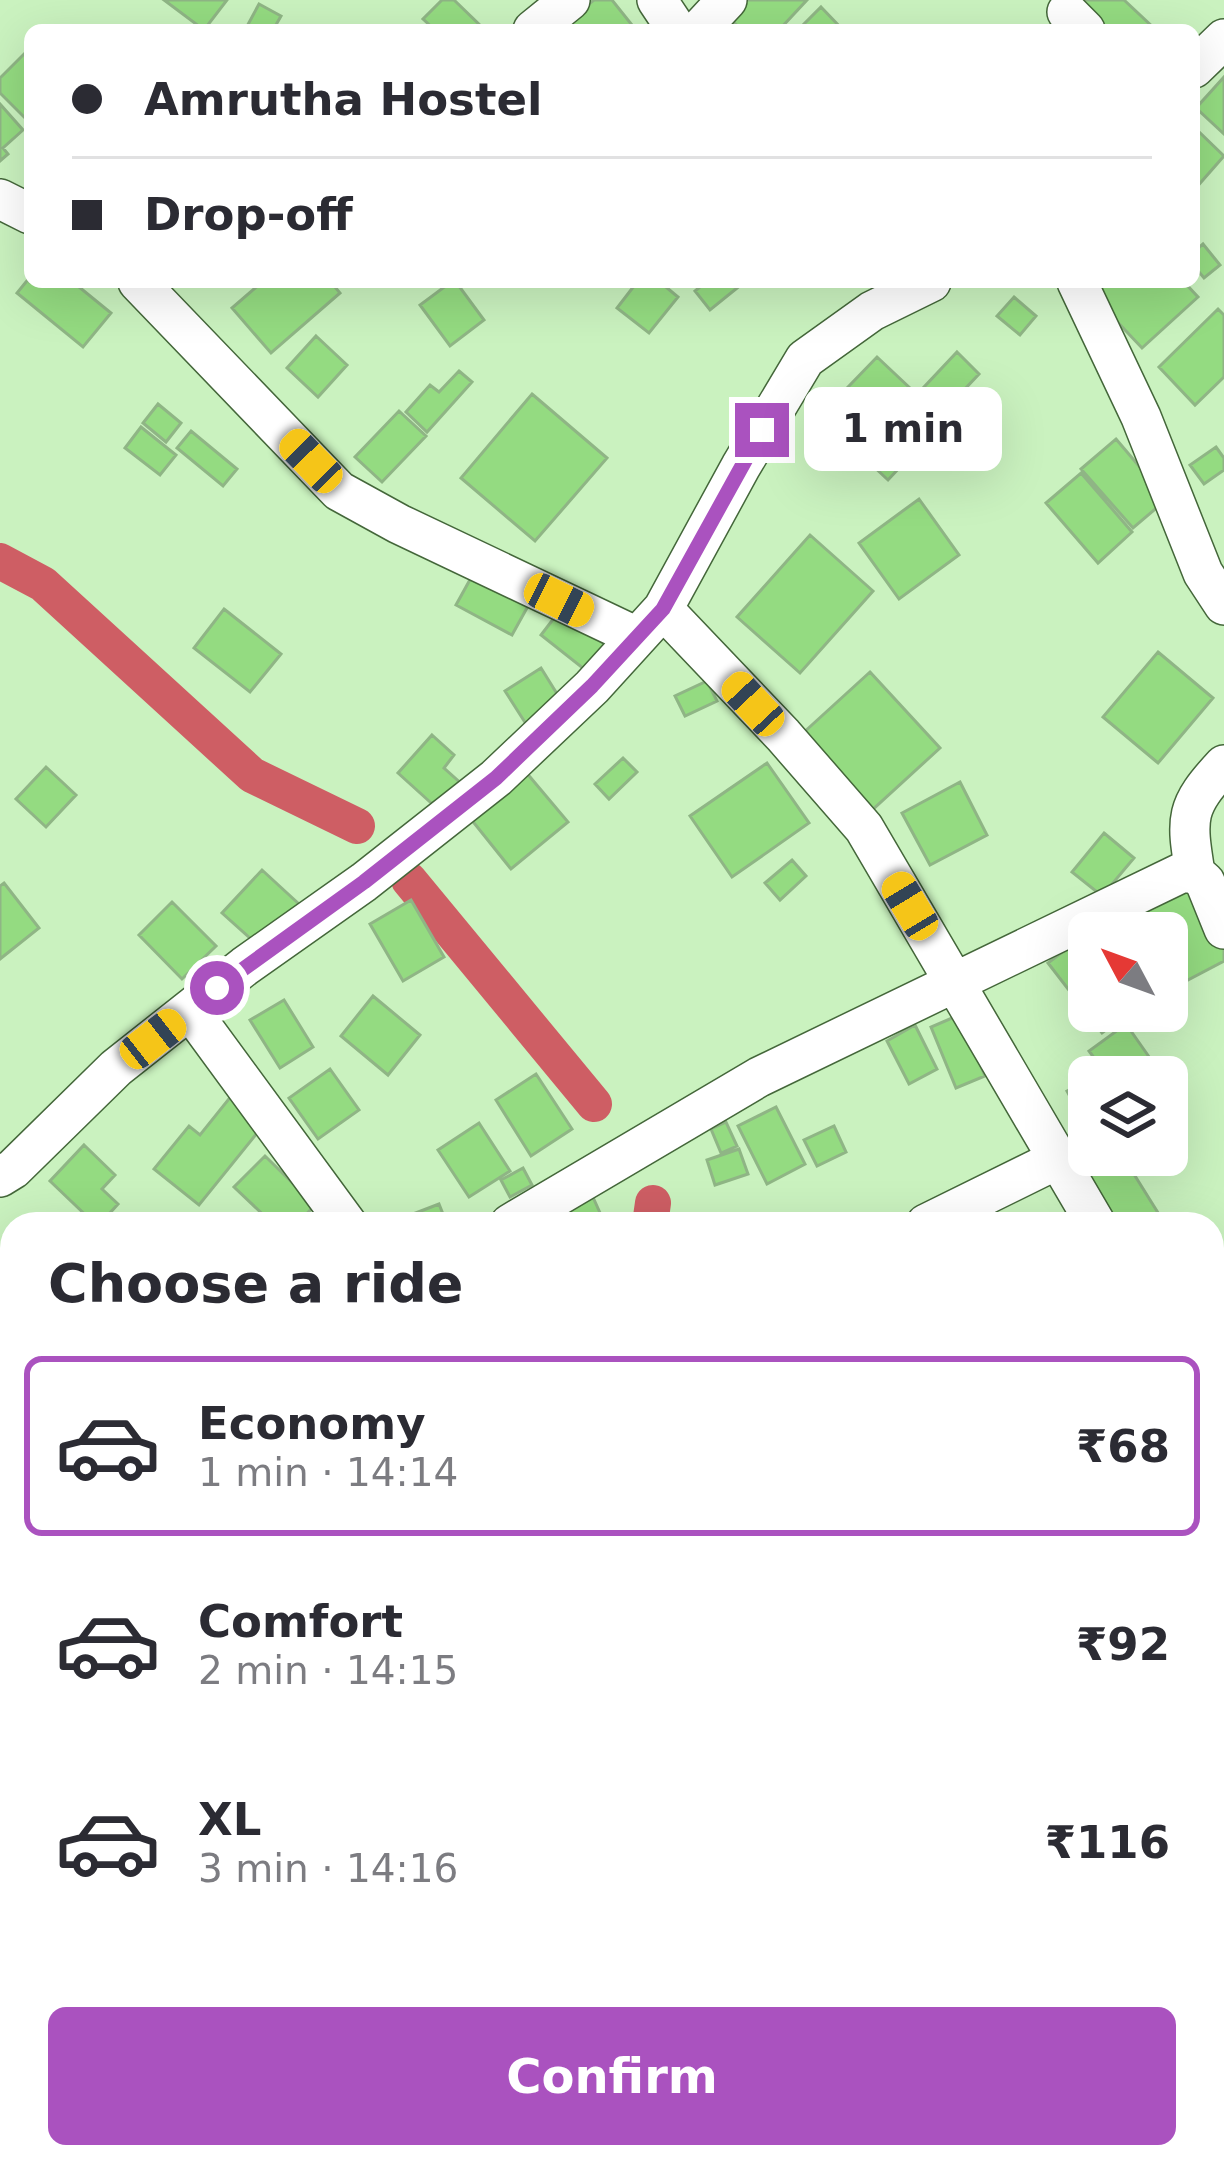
<!DOCTYPE html>
<meta charset="utf-8">
<style>
:root{--surface:#fff;--page:#f2f2f3;--text:#2b2b33;--muted:#7c7c81;--line:#e1e1e2;--accent:#aa52bf}
body{margin:0;font-family:"DejaVu Sans",sans-serif;background:var(--page);color:var(--text);height:100vh;display:flex;flex-direction:column;font-size:45px;white-space:nowrap}
*{box-sizing:border-box;margin:0}
p{font-size:39px;color:var(--muted)}
.icon{flex:none;width:66px;height:66px;fill:none;stroke:currentColor;stroke-width:2;stroke-linecap:round;stroke-linejoin:round}
.map{position:relative;flex:1;overflow:hidden}
.panel{position:absolute;left:0px;top:1212px;width:1224px;height:957px;display:flex;flex-direction:column;background:var(--surface);border-radius:36px 36px 0 0;box-shadow:0 12px 48px #0002}
.panel>*{flex:none}
.guide{position:absolute;left:24px;top:24px;width:1176px;height:264px;border-radius:18px;box-shadow:0 12px 48px #0002;display:grid;align-content:center;height:264px;padding:0 48px;background:var(--surface)}
.needle{width:78px;rotate:311deg}
.fabs{position:absolute;left:1068px;top:912px;display:grid;gap:24px}
.fabs a{display:grid;place-items:center;width:120px;height:120px;border-radius:18px;background:var(--surface);box-shadow:0 12px 48px #0002;font-size:60px}
.end{position:absolute;width:54px;height:54px;margin:-27px;border:15px solid #aa52bf;background:#fff;box-shadow:0 0 0 6px #fff}
.from{border-radius:50%}
.bubble{position:absolute;height:84px;border-radius:18px;background:var(--surface);box-shadow:0 12px 48px #0002;font-size:39px;font-weight:800;line-height:84px;text-align:center}
.car{position:absolute;width:36px;height:72px;margin:-36px -18px;border-radius:15px;box-shadow:0 0 9px 3px #0007;background:linear-gradient(#f5c518 24%,#345 0 40%,#f5c518 0 76%,#345 0 86%,#f5c518 0)}
.guide b{display:flex;align-items:center;gap:42px;height:114px;font-size:45px}
.guide b+b{border-top:3px solid var(--line)}
.guide i{width:30px;height:30px;background:var(--text)}
ul{padding:0;list-style:none}
li{display:flex;align-items:center;gap:36px;height:180px;margin:0 24px 18px;padding:0 24px;border:6px solid transparent;border-radius:18px}
li div{flex:1}
li b{display:block;font-size:45px}
li em{font-style:normal;font-weight:800}
li.on{border-color:var(--accent)}
li>.icon{width:108px;height:108px;stroke-width:1.5}
h2{padding:0 48px;font-size:54px;line-height:144px}
.button{display:flex;gap:24px;margin-top:auto;padding:24px 48px}
.button a{flex:1;height:138px;border-radius:18px;background:var(--accent);color:#fff;font-size:48px;font-weight:800;line-height:138px;text-align:center}
.map>svg:first-child{display:block}
</style>
<div class="map">
<svg width="1224" height="2167" viewBox="0 0 1224 2167">
<rect width="100%" height="100%" fill="#caf2bf"/>
<g fill="none" stroke-linecap="round" stroke-linejoin="round">
<path stroke="#ce5e64" stroke-width="36" d="M 0,561 L 43,584 L 252,775 L 357,826
M 409,880 L 594,1104
M 650,1224 L 653,1203
M 0,1956 L 12,1951"/>
</g>
<path fill="#94db81" stroke="#8fb585" stroke-width="3" d="M 164,0 L 227,0 L 204,30 Z
M 442,0 L 454,0 L 485,30 L 435,30 L 423,19 Z
M 594,0 L 612,0 L 636,30 L 555,30 Z
M 744,0 L 807,0 L 779,30 L 742,30 L 728,17 Z
M 1067,0 L 1124,0 L 1156,30 L 1093,30 Z
M 259,4 L 281,16 L 273,30 L 245,30 Z
M 821,7 L 843,30 L 798,30 Z
M 30,48 L 30,123 L 0,93 L 0,78 Z
M 1224,77 L 1224,134 L 1196,108 Z
M 0,104 L 23,130 L 3,148 L 8,154 L 0,161 Z
M 1194,127 L 1224,156 L 1195,189 L 1194,188 Z
M 1203,244 L 1220,265 L 1204,278 L 1194,266 L 1194,252 Z
M 30,277 L 30,282 L 73,282 L 111,313 L 83,347 L 17,293 Z
M 262,282 L 331,282 L 340,293 L 271,353 L 232,308 Z
M 451,282 L 456,282 L 484,320 L 450,346 L 420,305 Z
M 628,282 L 660,282 L 678,297 L 649,333 L 617,308 L 634,286 Z
M 706,282 L 741,282 L 742,284 L 710,310 L 695,291 Z
M 1106,282 L 1184,282 L 1198,297 L 1142,348 L 1092,295 Z
M 1014,297 L 1036,316 L 1020,335 L 997,316 Z
M 1218,309 L 1224,315 L 1224,377 L 1195,405 L 1159,367 Z
M 316,336 L 347,365 L 318,397 L 287,368 Z
M 957,352 L 979,374 L 946,409 L 924,387 Z
M 877,357 L 944,420 L 888,480 L 820,416 Z
M 459,371 L 472,382 L 427,432 L 406,412 L 430,385 L 439,392 Z
M 532,394 L 607,458 L 535,541 L 461,478 Z
M 158,404 L 181,423 L 166,442 L 143,423 Z
M 399,411 L 426,436 L 382,482 L 355,457 Z
M 141,427 L 176,455 L 160,475 L 125,448 Z
M 191,431 L 237,469 L 223,486 L 177,448 Z
M 1116,439 L 1167,499 L 1133,528 L 1081,469 Z
M 1216,447 L 1224,458 L 1224,470 L 1204,484 L 1190,465 Z
M 1081,473 L 1132,532 L 1098,563 L 1046,503 Z
M 919,499 L 959,555 L 899,599 L 859,543 Z
M 810,535 L 873,591 L 800,673 L 737,617 Z
M 472,576 L 528,606 L 512,635 L 456,605 Z
M 224,609 L 281,654 L 250,692 L 194,648 Z
M 561,609 L 609,648 L 589,673 L 541,635 Z
M 1158,652 L 1213,698 L 1158,763 L 1103,717 Z
M 541,668 L 564,705 L 528,727 L 505,691 Z
M 870,672 L 940,748 L 871,811 L 802,734 Z
M 707,681 L 717,701 L 685,716 L 675,696 Z
M 432,735 L 454,755 L 444,768 L 464,786 L 440,811 L 398,773 Z
M 623,758 L 637,772 L 609,799 L 595,784 Z
M 767,763 L 809,823 L 732,877 L 690,816 Z
M 46,767 L 76,795 L 46,827 L 16,799 Z
M 525,771 L 568,822 L 511,869 L 470,818 Z
M 960,782 L 987,835 L 930,865 L 902,813 Z
M 1104,833 L 1134,858 L 1102,896 L 1072,872 Z
M 792,860 L 806,876 L 780,900 L 765,883 Z
M 262,870 L 299,904 L 260,947 L 222,913 Z
M 4,883 L 39,928 L 0,959 L 0,886 Z
M 1193,885 L 1224,945 L 1224,961 L 1167,991 L 1167,933 L 1127,933 L 1121,922 Z
M 411,900 L 444,957 L 403,981 L 370,924 Z
M 172,902 L 216,946 L 182,979 L 139,935 Z
M 1087,933 L 1089,1011 L 1131,1011 L 1102,1033 L 1048,963 Z
M 373,996 L 420,1035 L 388,1075 L 341,1036 Z
M 284,1000 L 313,1047 L 280,1068 L 250,1020 Z
M 959,1015 L 985,1076 L 956,1088 L 931,1027 Z
M 1126,1024 L 1159,1071 L 1150,1077 L 1108,1077 L 1089,1051 Z
M 915,1025 L 937,1069 L 909,1084 L 887,1041 Z
M 330,1069 L 359,1110 L 318,1139 L 289,1098 Z
M 536,1074 L 572,1129 L 531,1156 L 496,1100 Z
M 1089,1079 L 1089,1131 L 1067,1091 Z
M 232,1095 L 266,1122 L 199,1205 L 154,1169 L 189,1126 L 200,1135 Z
M 776,1107 L 805,1164 L 767,1184 L 738,1126 Z
M 726,1122 L 737,1146 L 721,1153 L 711,1129 Z
M 479,1123 L 510,1171 L 469,1197 L 438,1150 Z
M 834,1126 L 846,1152 L 817,1166 L 804,1140 Z
M 84,1145 L 115,1175 L 102,1189 L 118,1204 L 100,1224 L 95,1224 L 50,1181 Z
M 739,1149 L 748,1174 L 715,1185 L 707,1160 Z
M 1096,1155 L 1122,1155 L 1165,1224 L 1109,1224 L 1116,1220 L 1081,1164 Z
M 265,1156 L 315,1205 L 297,1224 L 273,1224 L 234,1187 Z
M 523,1168 L 532,1185 L 510,1197 L 501,1180 Z
M 592,1195 L 605,1224 L 549,1224 L 545,1215 Z
M 439,1204 L 447,1224 L 387,1224 Z
M 0,1482 L 12,1489 L 12,1523 L 0,1542 Z
M 1224,1746 L 1224,1815 L 1212,1790 L 1212,1752 Z
M 11,2013 L 12,2076 L 0,2081 L 0,2018 Z
M 1212,2080 L 1224,2091 L 1224,2128 L 1212,2141 Z
M 315,2157 L 363,2157 L 374,2167 L 305,2167 Z
M 764,2157 L 772,2167 L 729,2167 L 721,2158 Z"/>
<g fill="none" stroke-linecap="round" stroke-linejoin="round">
<g stroke="#44673a" stroke-width="42">
<path id="street" d="M 657,0 L 677,30
M 1067,12 L 1085,30
M 533,30 L 570,0
M 699,30 L 727,0
M 1194,68 L 1224,39
M 0,199 L 30,214
M 138,282 L 339,491 L 399,524 L 637,637
M 1077,282 L 1141,417 L 1203,573 L 1224,605
M 663,609 L 783,735 L 864,828 L 1096,1224
M 1195,873 C 1186,817 1185,807 1224,765
M 190,1010 L 347,1224
M 0,1177 L 13,1169 L 116,1068 L 245,966 L 364,882 L 496,778 L 592,687 L 663,609 L 741,466 L 805,359 L 872,311 L 931,282
M 510,1224 L 759,1077 L 1181,873 L 1195,873 L 1205,882 L 1224,929
M 926,1224 L 1058,1159
M 1212,1350 L 1224,1344
M 0,1555 L 12,1548
M 0,1581 L 12,1593
M 1212,1701 L 1224,1698
M 1212,1852 L 1224,1848
M 0,1996 L 12,1988
M 214,2157 L 224,2167
M 1082,2157 L 1097,2167
M 470,2167 L 496,2161 L 501,2167"/>
</g>
<use href="#street" stroke="#fff" stroke-width="39"/>
</g>
<g fill="none" stroke-linecap="round" stroke-linejoin="round">
<path stroke="#aa52bf" stroke-width="15" d="M 217,988 L 364,882 L 496,778 L 592,686 L 663,609 L 762,430"/>
</g>
</svg>
<div class="fabs">
<a><svg class="needle" viewBox="-14 -14 28 28"><path d="M0-13l5 13h-10z" fill="#e53935"/><path d="M0 13l5-13h-10z" fill="#7c7c81"/></svg></a>
<a><svg class="icon" aria-label="layers" viewBox="0 0 24 24"><path d="M12 4l9 5-9 5-9-5zM3 14l9 5 9-5"/></svg></a>
</div>
<i class="end from" style="left:217px;top:988px"></i>
<i class="end" style="left:762px;top:430px"></i>
<div class="bubble" style="left:804px;top:387px;width:198px">1 min</div>
<i class="car" style="left:311px;top:461px;rotate:316deg"></i>
<i class="car" style="left:559px;top:600px;rotate:116deg"></i>
<i class="car" style="left:753px;top:704px;rotate:317deg"></i>
<i class="car" style="left:910px;top:906px;rotate:329deg"></i>
<i class="car" style="left:153px;top:1039px;rotate:52deg"></i>
<div class="guide">
<b><i class="from"></i>Amrutha Hostel</b>
<b><i></i>Drop-off</b>
</div>
<section class="panel">
<h2>Choose a ride</h2>
<ul>
<li class="on"><svg class="icon" aria-label="car" viewBox="0 0 24 24"><path d="M5 17H2v-5l4-1 3-4h7l3 4 3 1v5h-3M9 17h6M6 11h13"/><circle cx="7" cy="17" r="2"/><circle cx="17" cy="17" r="2"/></svg><div><b>Economy</b><p>1 min · 14:14</p></div><em>₹68</em></li>
<li><svg class="icon" aria-label="car" viewBox="0 0 24 24"><path d="M5 17H2v-5l4-1 3-4h7l3 4 3 1v5h-3M9 17h6M6 11h13"/><circle cx="7" cy="17" r="2"/><circle cx="17" cy="17" r="2"/></svg><div><b>Comfort</b><p>2 min · 14:15</p></div><em>₹92</em></li>
<li><svg class="icon" aria-label="car" viewBox="0 0 24 24"><path d="M5 17H2v-5l4-1 3-4h7l3 4 3 1v5h-3M9 17h6M6 11h13"/><circle cx="7" cy="17" r="2"/><circle cx="17" cy="17" r="2"/></svg><div><b>XL</b><p>3 min · 14:16</p></div><em>₹116</em></li>
</ul>
<div class="button"><a>Confirm</a></div>
</section>
</div>
